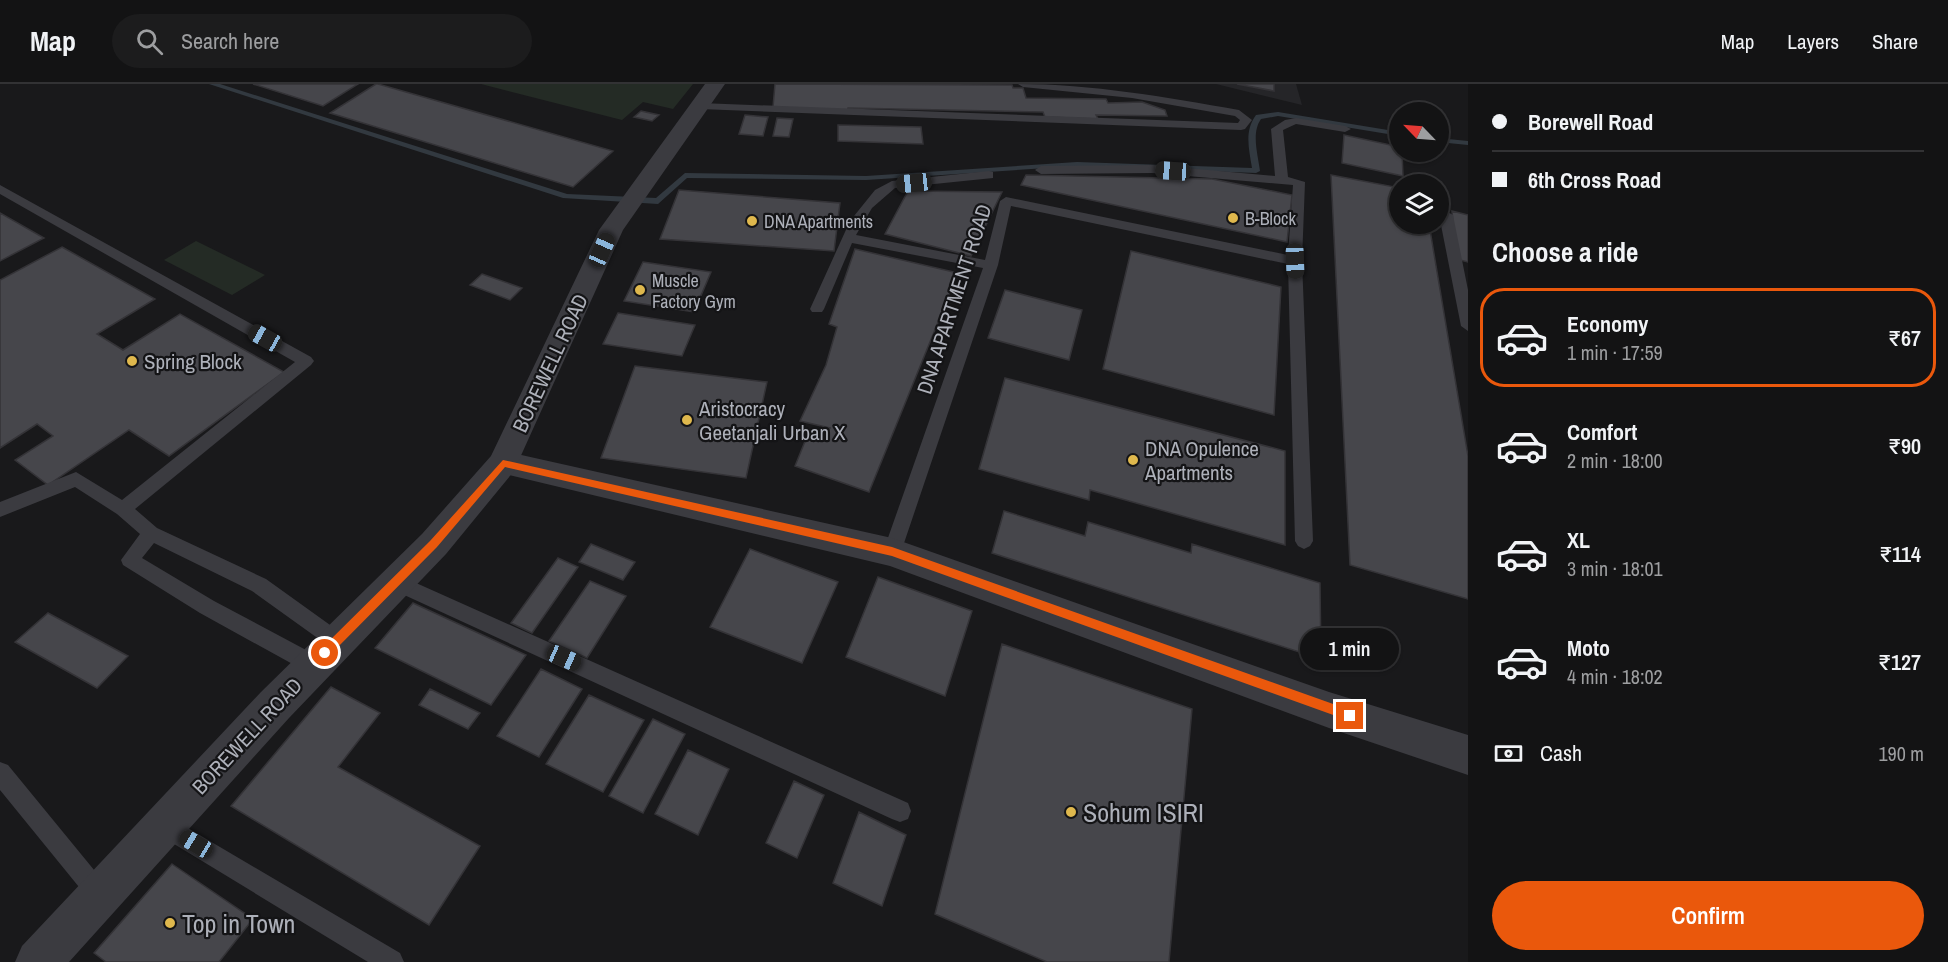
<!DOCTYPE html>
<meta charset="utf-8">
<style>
:root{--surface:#131314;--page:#1c1c1d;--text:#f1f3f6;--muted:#9d9ea0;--line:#323234;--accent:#ea580c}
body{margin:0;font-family:"Archivo Narrow",sans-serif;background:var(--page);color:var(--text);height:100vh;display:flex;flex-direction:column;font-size:22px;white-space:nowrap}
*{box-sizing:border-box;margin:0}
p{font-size:20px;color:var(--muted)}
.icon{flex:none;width:33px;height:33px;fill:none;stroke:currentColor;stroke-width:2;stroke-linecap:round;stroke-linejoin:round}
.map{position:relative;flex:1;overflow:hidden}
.panel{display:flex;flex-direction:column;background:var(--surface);width:480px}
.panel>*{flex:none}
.banner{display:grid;align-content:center;height:132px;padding:0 24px;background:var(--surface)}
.needle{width:39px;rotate:295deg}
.controls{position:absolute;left:1389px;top:18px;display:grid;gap:12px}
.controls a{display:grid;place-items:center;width:60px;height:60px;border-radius:50%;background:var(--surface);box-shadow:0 2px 4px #0004,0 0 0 2px var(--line);font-size:30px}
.end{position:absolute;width:27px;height:27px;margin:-14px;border:8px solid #ea580c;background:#fff;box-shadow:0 0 0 3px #fff}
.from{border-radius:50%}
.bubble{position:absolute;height:42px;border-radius:21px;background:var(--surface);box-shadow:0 2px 4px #0004,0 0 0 2px var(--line);font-size:20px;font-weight:600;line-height:42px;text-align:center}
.car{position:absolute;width:18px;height:36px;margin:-18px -9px;border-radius:8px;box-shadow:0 0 4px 2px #0007;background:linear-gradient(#222 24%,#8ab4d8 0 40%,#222 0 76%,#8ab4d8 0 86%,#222 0)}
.banner b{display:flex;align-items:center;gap:21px;height:57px;font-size:22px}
.banner b+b{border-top:2px solid var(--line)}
.banner i{width:15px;height:15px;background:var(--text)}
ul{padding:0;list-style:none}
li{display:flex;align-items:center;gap:18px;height:99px;margin:0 12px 9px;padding:0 12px;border:3px solid transparent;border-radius:24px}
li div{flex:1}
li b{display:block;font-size:22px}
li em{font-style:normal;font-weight:600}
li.on{border-color:var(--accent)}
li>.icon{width:54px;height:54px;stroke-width:1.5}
h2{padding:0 24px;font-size:27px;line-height:72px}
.pay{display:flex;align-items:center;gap:15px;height:66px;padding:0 24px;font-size:22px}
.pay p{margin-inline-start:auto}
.button{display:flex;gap:12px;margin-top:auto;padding:12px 24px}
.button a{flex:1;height:69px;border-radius:36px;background:var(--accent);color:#fff;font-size:24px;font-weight:600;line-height:69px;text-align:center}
header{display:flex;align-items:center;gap:36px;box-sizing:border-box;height:84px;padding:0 30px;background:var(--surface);border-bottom:2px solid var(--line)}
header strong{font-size:28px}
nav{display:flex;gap:33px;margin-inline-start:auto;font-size:21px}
.search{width:420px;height:54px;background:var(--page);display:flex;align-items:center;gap:15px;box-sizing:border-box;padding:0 21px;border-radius:33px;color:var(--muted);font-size:22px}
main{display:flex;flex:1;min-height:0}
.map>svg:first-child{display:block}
</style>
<header>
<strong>Map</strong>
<div class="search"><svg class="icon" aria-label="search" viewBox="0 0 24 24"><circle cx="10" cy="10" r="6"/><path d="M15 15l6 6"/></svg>Search here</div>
<nav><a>Map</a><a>Layers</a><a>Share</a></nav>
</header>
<main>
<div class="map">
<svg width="1468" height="878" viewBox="0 0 1468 878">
<rect width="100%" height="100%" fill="#19191b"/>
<path fill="#252528" d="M 1216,0 L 1296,0 L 1302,21 Z"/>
<path fill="#242b25" d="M 481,0 L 693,0 L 673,25 L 643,18 L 622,36 Z
M 196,157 L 265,191 L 232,211 L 164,176 Z"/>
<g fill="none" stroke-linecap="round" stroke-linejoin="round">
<path fill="#323940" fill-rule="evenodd" d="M 209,0 L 220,0 L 567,110 L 656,114 L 685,89 L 866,92 L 1077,78 L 1252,84 C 1249,65 1244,47 1256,31 L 1278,28 L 1400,48 L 1400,52 L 1278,32 L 1261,35 C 1251,49 1258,71 1260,87 L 1256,89 L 1077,82 L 866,96 L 687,94 L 658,120 L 563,114 Z
M 1438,54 L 1468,57 L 1468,61 L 1438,58 Z"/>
</g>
<path fill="#46464b" stroke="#343337" stroke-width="1.5" d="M 253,0 L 358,0 L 323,22 Z
M 376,0 L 378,0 L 613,67 L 573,103 L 330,29 Z
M 775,0 L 1012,1 L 1013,4 L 1023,4 L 1026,14 L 1106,15 L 1108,19 L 1142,18 L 1165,26 L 1167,32 L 1096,31 L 1098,35 L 1045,33 L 1043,28 L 848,24 L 847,27 L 773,23 Z
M 1237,0 L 1274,0 L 1274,7 Z
M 641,27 L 659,31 L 652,37 L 634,33 Z
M 745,31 L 768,33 L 763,52 L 739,50 Z
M 777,34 L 793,35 L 789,53 L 773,52 Z
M 838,41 L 921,43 L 923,60 L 838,57 Z
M 1344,51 L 1400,63 L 1400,68 L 1402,68 L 1403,92 L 1342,79 Z
M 1026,91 L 1212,95 L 1292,111 L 1287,158 L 1021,101 Z
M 1331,91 L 1400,104 L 1400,140 L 1429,140 L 1468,372 L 1468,515 L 1350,481 Z
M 679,106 L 840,119 L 834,167 L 660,155 Z
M 908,107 L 1002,108 L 971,172 L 885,150 Z
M 1452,127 L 1468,131 L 1468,178 L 1456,175 Z
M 0,129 L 44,154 L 0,177 Z
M 62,163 L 155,215 L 97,250 L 123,266 L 180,230 L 284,288 L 169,372 L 129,346 L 48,401 L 15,376 L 53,352 L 37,340 L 0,364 L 0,196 Z
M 855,165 L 958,189 L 869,408 L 795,382 L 808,350 L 823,355 L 830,344 L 800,337 L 826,281 L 837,243 L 829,240 Z
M 1131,167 L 1281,203 L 1274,331 L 1103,285 Z
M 643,178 L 711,188 L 694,228 L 624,217 Z
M 482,190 L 522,204 L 510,216 L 470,201 Z
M 1005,206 L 1082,226 L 1069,276 L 988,254 Z
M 618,229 L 695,241 L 682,272 L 603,260 Z
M 635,282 L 767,298 L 746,394 L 601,374 Z
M 1005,294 L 1285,367 L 1285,461 L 1090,406 L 1089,416 L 979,385 Z
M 1004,427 L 1085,452 L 1088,438 L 1191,469 L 1192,460 L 1320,499 L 1321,575 L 992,469 Z
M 591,460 L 635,478 L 623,496 L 579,478 Z
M 750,465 L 838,498 L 802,579 L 710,543 Z
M 558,474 L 578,483 L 532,549 L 511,539 Z
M 878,493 L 972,527 L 945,612 L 846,573 Z
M 590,497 L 626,512 L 587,574 L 549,557 Z
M 413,519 L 526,571 L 491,621 L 375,564 Z
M 48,529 L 128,572 L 97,604 L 15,558 Z
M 1002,560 L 1192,625 L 1169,878 L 1047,878 L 935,830 Z
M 541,585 L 582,605 L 539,673 L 497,652 Z
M 331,603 L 380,629 L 338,683 L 480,762 L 429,841 L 231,722 Z
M 430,605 L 480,629 L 468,645 L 419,621 Z
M 589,611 L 644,636 L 603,708 L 546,680 Z
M 653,635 L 685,650 L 643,729 L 609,712 Z
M 688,666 L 729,685 L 698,751 L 655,730 Z
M 794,697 L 824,711 L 797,774 L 766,759 Z
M 859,728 L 906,751 L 882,822 L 833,799 Z
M 172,780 L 253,835 L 219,878 L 106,878 L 94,869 Z"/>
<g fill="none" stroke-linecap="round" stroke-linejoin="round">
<path fill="#3b3b40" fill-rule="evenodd" d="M 1018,0 C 1092,0 1165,13 1239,26 L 1252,36 L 1245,45 L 1241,46 L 700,25 L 694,22 L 700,19 L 1238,39 L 1240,36 L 1235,32 L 1132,14 L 1023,3 Z
M 1296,34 L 1345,42 L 1351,45 L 1345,48 L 1296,40 L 1283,46 L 1288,93 L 1305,98 L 1302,177 L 1313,457 L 1310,462 L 1304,465 L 1298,462 L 1295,457 L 1288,180 L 1011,122 L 998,181 L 901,468 L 899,473 L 892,476 L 885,473 L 883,468 L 983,184 L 852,159 L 824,225 L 822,228 L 812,228 L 810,225 L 850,137 L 875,106 L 892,97 L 989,87 L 993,88 L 993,94 L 895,104 L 872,124 L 856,151 L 985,176 L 1000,117 L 1006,113 L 1288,171 L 1293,101 L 1152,89 L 1041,90 L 1035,86 L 1041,82 L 1152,81 L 1275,92 L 1271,45 L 1285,36 Z
M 0,101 L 311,273 L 314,277 L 311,281 L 135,425 L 157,444 L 266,495 L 344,551 L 347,557 L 344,563 L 337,566 L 330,563 L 252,507 L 154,459 L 142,474 L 214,517 L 321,574 L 324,581 L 321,588 L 314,590 L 307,588 L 200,529 L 123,481 L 121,476 L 140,450 L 117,430 L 75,403 L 0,433 L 0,418 L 76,388 L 122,416 L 295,278 L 0,110 Z
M 1446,127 L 1453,131 L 1468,206 L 1468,247 L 1461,242 L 1439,131 Z
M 396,490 L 908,719 L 911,727 L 908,735 L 900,738 L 892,735 L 389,504 L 387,498 L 389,492 Z
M 0,678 L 8,681 L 108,803 L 112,811 L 108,819 L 100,823 L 92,819 L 0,706 Z
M 164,730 L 400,869 L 404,878 L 368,878 L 156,749 L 153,741 L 156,733 Z"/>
<path fill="#3b3b40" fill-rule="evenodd" d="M 503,367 L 892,454 L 1329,608 L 1468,651 L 1468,691 L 1329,644 L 890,482 L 492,387 L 487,379 L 492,371 Z"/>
<path fill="#3b3b40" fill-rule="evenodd" d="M 705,0 L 725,0 L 623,146 L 514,387 L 446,470 L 289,634 L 69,878 L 15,878 L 22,862 L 261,608 L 422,450 L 491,372 L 599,146 Z"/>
</g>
<path fill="#ea580c" d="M 503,376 L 892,463 L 1350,626 L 1355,632 L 1350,637 L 892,472 L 505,383 L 437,463 L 329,572 L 321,572 L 321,565 L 430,457 Z"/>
<g fill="#dfb84d" stroke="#141416" stroke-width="2">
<circle cx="1233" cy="134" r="6"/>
<circle cx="752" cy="137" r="6"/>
<circle cx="640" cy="206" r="6"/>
<circle cx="132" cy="277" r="6"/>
<circle cx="687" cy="336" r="6"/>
<circle cx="1133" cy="376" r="6"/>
<circle cx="1071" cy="728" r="6"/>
<circle cx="170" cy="839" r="6"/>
</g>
<g text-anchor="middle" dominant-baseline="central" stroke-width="4.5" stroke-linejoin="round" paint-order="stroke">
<g font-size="18" fill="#adb0b9" stroke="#141416" text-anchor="start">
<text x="1245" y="134">B-Block</text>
<text x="764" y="137">DNA Apartments</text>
<text x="652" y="196">Muscle<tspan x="652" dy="21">Factory Gym</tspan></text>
</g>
<g font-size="21" fill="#adb0b9" stroke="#141416">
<text transform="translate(954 215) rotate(-72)">DNA APARTMENT ROAD</text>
<text transform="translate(550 279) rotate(-65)">BOREWELL ROAD</text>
<text transform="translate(247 652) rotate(-47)">BOREWELL ROAD</text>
</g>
<g font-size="21" fill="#adb0b9" stroke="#141416" text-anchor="start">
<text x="144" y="277">Spring Block</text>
<text x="699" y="324">Aristocracy<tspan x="699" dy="24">Geetanjali Urban X</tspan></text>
<text x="1145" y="364">DNA Opulence<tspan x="1145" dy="24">Apartments</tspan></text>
</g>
<g font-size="26" fill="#adb0b9" stroke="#141416" text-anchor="start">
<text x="1083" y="728">Sohum ISIRI</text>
<text x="182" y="839">Top in Town</text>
</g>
</g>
</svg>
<div class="controls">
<a><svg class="needle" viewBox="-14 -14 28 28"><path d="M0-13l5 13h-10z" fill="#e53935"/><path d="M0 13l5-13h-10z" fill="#9d9ea0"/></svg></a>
<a><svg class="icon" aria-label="layers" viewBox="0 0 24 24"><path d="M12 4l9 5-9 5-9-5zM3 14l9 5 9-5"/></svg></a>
</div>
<i class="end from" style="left:325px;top:569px"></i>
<i class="end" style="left:1350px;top:632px"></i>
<div class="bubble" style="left:1300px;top:544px;width:99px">1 min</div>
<i class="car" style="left:1173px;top:87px;rotate:274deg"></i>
<i class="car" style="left:914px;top:99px;rotate:264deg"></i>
<i class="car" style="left:602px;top:166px;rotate:24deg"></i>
<i class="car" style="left:1295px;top:177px;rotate:178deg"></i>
<i class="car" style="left:265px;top:254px;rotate:299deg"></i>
<i class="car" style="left:564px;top:574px;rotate:114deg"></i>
<i class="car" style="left:196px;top:760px;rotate:301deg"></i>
</div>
<section class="panel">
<div class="banner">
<b><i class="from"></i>Borewell Road</b>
<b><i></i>6th Cross Road</b>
</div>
<h2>Choose a ride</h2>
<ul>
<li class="on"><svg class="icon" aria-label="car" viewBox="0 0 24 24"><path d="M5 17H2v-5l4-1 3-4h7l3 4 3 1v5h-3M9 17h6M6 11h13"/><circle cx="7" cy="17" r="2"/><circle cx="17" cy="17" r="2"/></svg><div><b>Economy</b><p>1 min · 17:59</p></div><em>₹67</em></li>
<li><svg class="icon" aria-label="car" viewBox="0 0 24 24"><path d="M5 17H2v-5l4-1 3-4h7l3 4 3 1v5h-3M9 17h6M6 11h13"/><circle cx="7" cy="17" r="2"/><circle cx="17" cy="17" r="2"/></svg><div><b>Comfort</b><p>2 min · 18:00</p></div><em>₹90</em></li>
<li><svg class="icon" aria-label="car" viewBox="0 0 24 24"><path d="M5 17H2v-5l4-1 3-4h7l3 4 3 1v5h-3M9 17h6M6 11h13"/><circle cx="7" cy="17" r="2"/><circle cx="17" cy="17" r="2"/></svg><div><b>XL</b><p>3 min · 18:01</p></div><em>₹114</em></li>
<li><svg class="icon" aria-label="car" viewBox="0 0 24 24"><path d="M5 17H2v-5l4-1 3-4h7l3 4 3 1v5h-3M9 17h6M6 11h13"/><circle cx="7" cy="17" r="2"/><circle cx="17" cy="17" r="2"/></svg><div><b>Moto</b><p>4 min · 18:02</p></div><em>₹127</em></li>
</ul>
<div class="pay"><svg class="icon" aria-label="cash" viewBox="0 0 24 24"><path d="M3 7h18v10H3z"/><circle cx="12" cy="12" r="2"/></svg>Cash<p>190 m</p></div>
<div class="button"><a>Confirm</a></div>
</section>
</main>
